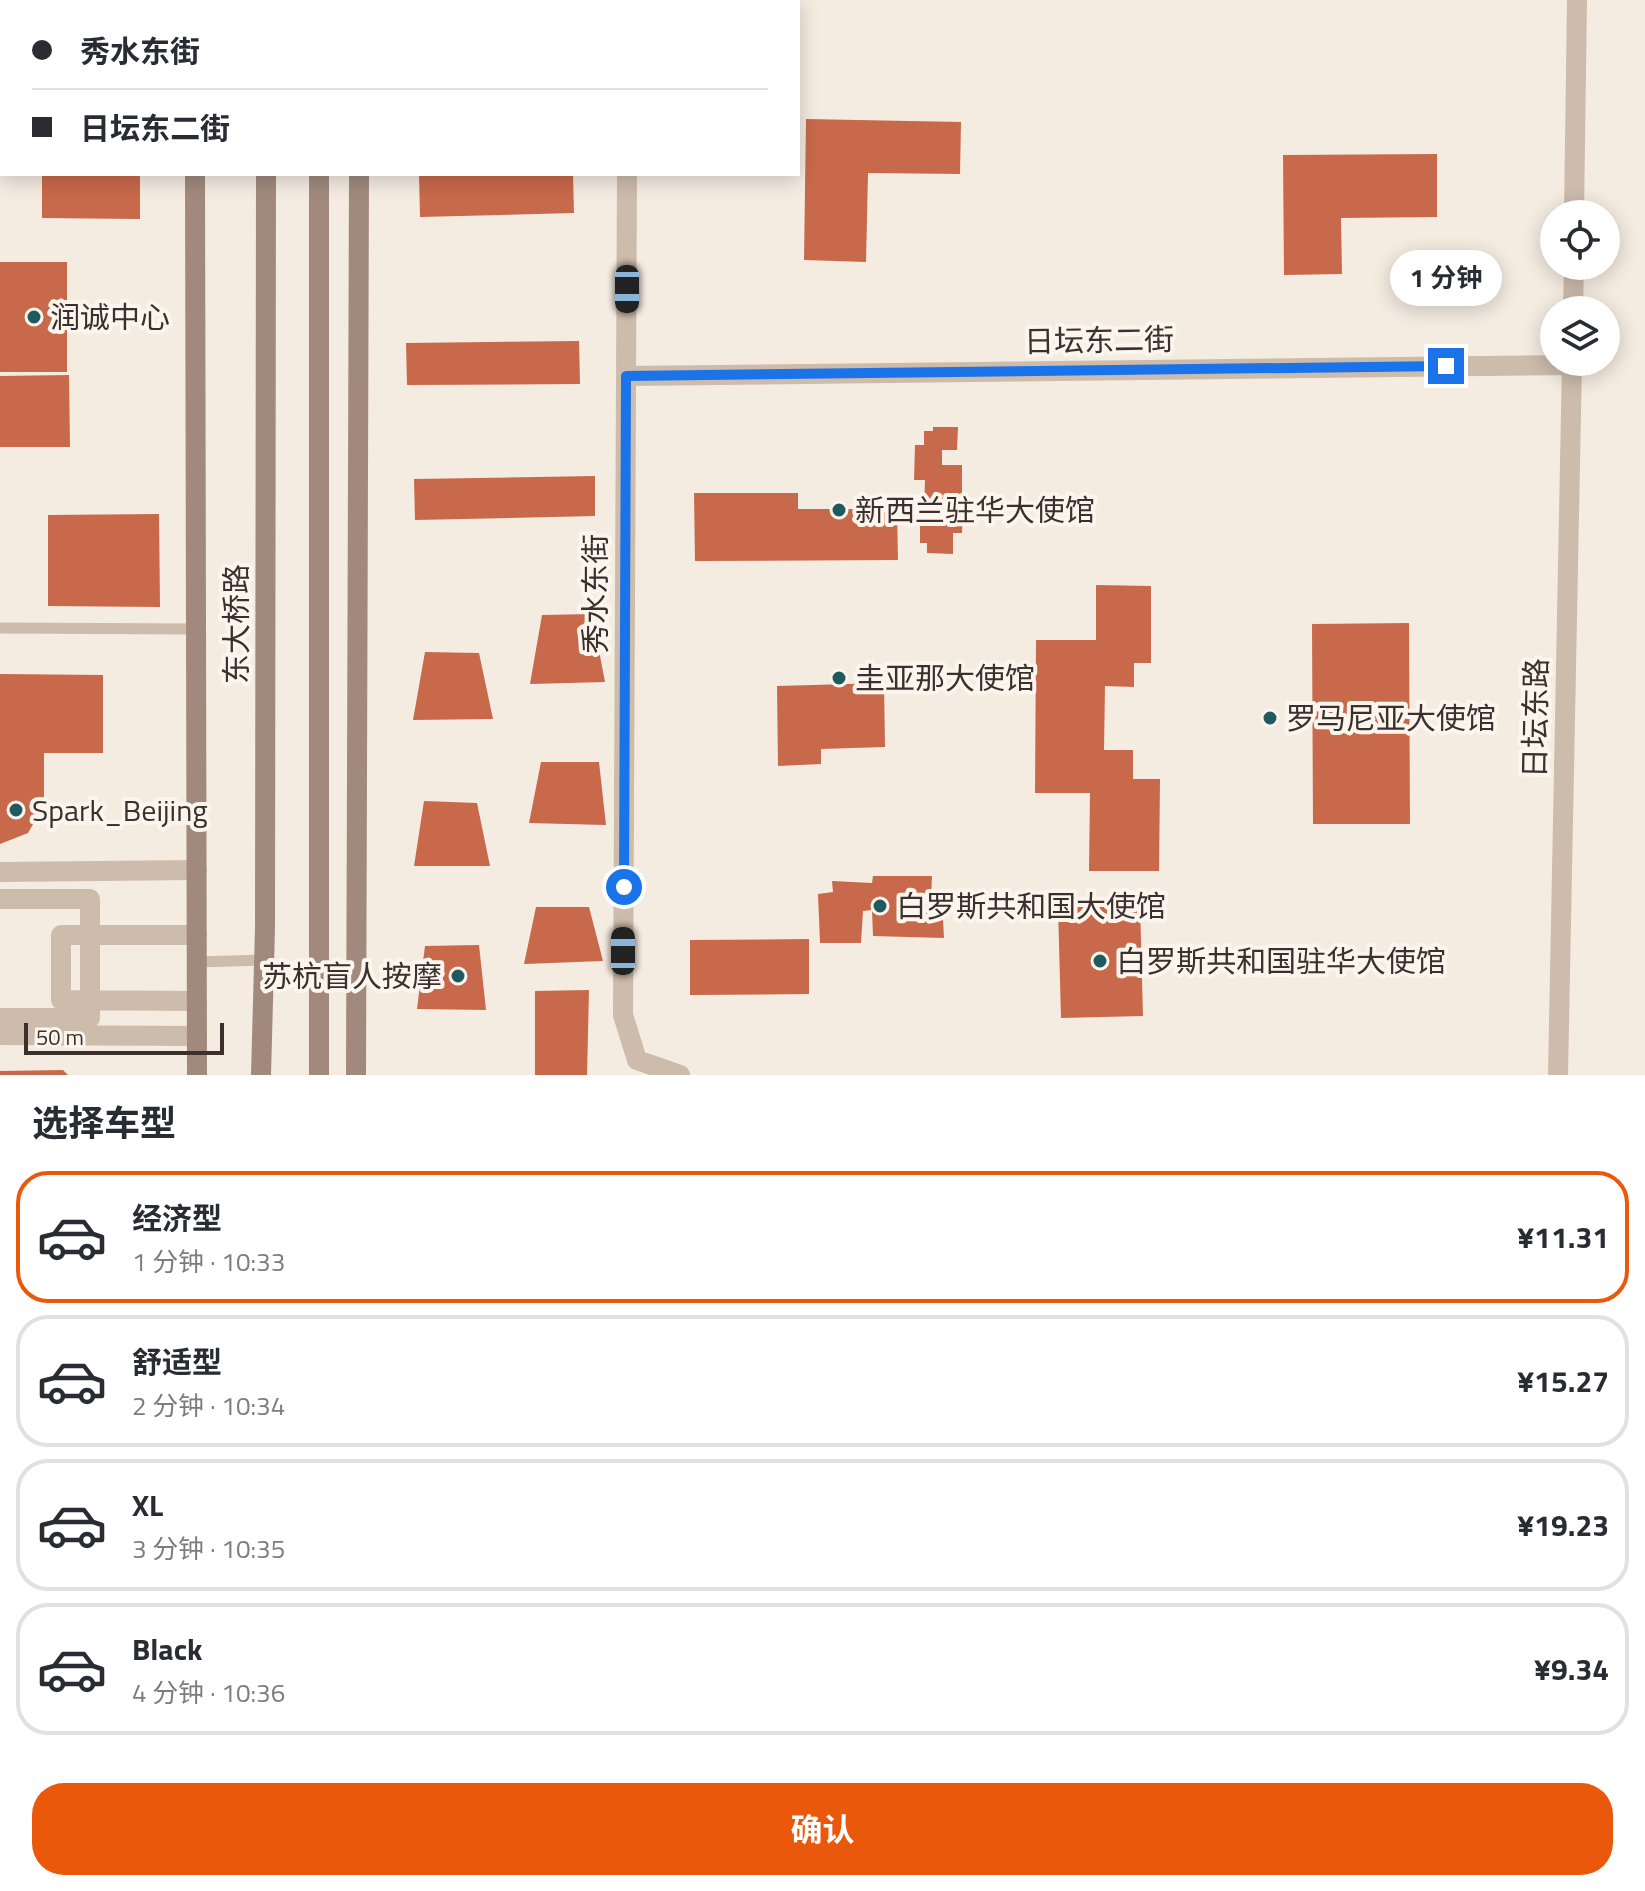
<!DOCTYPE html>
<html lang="zh">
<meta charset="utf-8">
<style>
:root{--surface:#fff;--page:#f7f7f7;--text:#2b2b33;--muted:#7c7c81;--line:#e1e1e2;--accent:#ea580c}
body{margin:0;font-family:"Titillium Web","Noto Sans SC",sans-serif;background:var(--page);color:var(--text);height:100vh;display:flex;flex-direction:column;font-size:30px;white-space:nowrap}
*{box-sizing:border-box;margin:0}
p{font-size:26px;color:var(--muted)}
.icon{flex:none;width:44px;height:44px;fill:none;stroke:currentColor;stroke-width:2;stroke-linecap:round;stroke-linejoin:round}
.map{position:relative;height:1075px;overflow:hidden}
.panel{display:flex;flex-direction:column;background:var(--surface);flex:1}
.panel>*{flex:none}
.guide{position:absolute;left:0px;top:0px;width:800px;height:176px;box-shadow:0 4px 20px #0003;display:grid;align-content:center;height:176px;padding:0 32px;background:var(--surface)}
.buttons{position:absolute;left:1540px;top:200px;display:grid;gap:16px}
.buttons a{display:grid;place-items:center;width:80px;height:80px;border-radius:50%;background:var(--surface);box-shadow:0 4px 20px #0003;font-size:40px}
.scale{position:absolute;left:24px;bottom:20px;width:200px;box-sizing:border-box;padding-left:8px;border:4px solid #3b302b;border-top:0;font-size:22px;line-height:28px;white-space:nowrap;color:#3b302b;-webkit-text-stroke:6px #fbf5ee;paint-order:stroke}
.end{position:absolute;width:36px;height:36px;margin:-18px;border:10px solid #1a73e8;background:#fff;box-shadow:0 0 0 4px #fff}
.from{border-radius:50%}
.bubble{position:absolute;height:56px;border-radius:28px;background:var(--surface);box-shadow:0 4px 20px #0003;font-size:26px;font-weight:700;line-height:56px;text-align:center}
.car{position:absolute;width:24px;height:48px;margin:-24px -12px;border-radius:10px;box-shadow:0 0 6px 2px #0007;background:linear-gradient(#222 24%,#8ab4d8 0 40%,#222 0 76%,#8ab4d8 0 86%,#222 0)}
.guide b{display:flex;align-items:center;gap:28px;height:76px;font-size:30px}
.guide b+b{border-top:2px solid var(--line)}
.guide i{width:20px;height:20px;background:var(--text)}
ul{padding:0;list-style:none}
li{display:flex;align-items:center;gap:24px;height:132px;margin:0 16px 12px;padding:0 16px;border:4px solid var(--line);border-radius:32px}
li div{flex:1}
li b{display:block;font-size:30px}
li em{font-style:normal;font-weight:700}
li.selected{border-color:var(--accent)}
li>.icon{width:72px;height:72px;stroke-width:1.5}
h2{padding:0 32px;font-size:36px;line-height:96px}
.action{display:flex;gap:16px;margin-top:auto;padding:16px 32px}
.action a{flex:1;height:92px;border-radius:32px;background:var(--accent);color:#fff;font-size:32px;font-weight:700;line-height:92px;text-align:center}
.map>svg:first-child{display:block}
</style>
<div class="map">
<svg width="1645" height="1075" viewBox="0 0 1645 1075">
<rect width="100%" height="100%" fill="#f4ebe1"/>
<path fill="#c8694b" d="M 806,119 L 961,122 L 960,174 L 868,173 L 866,262 L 804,260 Z
M 1437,154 L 1437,217 L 1341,218 L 1342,274 L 1284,275 L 1283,155 Z
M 42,174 L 140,174 L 140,219 L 42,218 Z
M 419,174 L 573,174 L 574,213 L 420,217 Z
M 0,262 L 67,262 L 67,372 L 0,372 Z
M 579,341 L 580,384 L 407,385 L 406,343 Z
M 69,375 L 70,447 L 0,447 L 0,376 Z
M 933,427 L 958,427 L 957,450 L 942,450 L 942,465 L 962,465 L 962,496 L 952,496 L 952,507 L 963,507 L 962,533 L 953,533 L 953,554 L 927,553 L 927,543 L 920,543 L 920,508 L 924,508 L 925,480 L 914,480 L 915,445 L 924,445 L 924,431 L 933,431 Z
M 595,476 L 595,516 L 415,520 L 414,479 Z
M 694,493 L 798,493 L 798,509 L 897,509 L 898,560 L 695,561 Z
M 159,514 L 160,607 L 48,606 L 48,515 Z
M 1096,585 L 1151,586 L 1151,663 L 1134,663 L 1134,687 L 1105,686 L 1104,750 L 1133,750 L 1133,779 L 1160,779 L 1159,871 L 1089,871 L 1090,793 L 1035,793 L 1036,640 L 1096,640 Z
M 592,614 L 605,682 L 530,684 L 542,615 Z
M 1409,623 L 1410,824 L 1313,824 L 1312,624 Z
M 425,652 L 479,653 L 493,719 L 413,720 Z
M 0,674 L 103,675 L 103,753 L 44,753 L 44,805 L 28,833 L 0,844 Z
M 884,683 L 885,747 L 821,749 L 821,764 L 778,766 L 777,686 Z
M 541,762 L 599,762 L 606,825 L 529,823 Z
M 424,801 L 477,803 L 490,866 L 414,866 Z
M 873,876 L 932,876 L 931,899 L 942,901 L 944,938 L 873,936 L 872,910 L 863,911 L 861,943 L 820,943 L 818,894 L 833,892 L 832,881 L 872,883 Z
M 1140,904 L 1143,1016 L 1061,1018 L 1058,907 Z
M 536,907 L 589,907 L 603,961 L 524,964 Z
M 809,939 L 809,994 L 690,995 L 690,940 Z
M 479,945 L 486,1010 L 417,1009 L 425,946 Z
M 589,990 L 587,1075 L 535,1075 L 535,991 Z
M 63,1070 L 68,1075 L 0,1075 L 0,1071 Z"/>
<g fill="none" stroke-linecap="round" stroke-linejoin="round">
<path stroke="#cdbbac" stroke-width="11" d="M 0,628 L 198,629
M 197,962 L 264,960"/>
<path stroke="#cdbbac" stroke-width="20" d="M 629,2 L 629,0
M 0,61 L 2,61
M 627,174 L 623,1015 L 637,1060 L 680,1075
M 1574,214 L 1577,0
M 1573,310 L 1574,266
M 626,376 L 1572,365
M 0,872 L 197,870
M 0,899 L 90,899 L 90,1018 L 0,1018
M 197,935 L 61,935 L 61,1000 L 197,1001
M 0,1035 L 197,1036
M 1558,1075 L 1572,362"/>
<path stroke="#a18a7d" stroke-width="20" d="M 194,0 L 194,2
M 319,0 L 319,2
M 267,2 L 267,0
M 359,2 L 359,0
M 195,174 L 197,1075
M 319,174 L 319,1075
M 261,1075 L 265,928 L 266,174
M 356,1075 L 359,174"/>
</g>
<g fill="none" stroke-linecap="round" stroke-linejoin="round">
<path stroke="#1a73e8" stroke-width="10" d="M 624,887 L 626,376 L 1446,366"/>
</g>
<g fill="#1f5a5e" stroke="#fbf5ee" stroke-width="3">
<circle cx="34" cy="317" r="8"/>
<circle cx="839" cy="510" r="8"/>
<circle cx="839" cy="678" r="8"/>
<circle cx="1270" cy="718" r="8"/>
<circle cx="16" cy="810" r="8"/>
<circle cx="880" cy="906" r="8"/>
<circle cx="1100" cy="961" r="8"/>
<circle cx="458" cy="976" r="8"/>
</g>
<g text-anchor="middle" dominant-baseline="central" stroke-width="8" stroke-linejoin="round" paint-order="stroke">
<g font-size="30" fill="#3b302b" stroke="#fbf5ee" text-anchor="start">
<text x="50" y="317">润诚中心</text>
<text x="855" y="510">新西兰驻华大使馆</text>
<text x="855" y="678">圭亚那大使馆</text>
<text x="1286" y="718">罗马尼亚大使馆</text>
<text x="32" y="810">Spark_Beijing</text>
<text x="896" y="906">白罗斯共和国大使馆</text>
<text x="1116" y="961">白罗斯共和国驻华大使馆</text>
<text x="442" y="976" text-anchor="end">苏杭盲人按摩</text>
</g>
<g font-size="30" fill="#3b302b" stroke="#fbf5ee">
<text transform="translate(1099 340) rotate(-1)">日坛东二街</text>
<text transform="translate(595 594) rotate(-90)">秀水东街</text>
<text transform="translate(236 624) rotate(-90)">东大桥路</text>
<text transform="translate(1535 718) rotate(-89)">日坛东路</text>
</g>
</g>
</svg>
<div class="buttons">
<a><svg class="icon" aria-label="locate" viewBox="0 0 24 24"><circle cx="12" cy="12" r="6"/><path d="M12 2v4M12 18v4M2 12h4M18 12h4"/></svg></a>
<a><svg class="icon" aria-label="layers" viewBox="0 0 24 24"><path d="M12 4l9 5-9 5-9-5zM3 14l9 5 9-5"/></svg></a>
</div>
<div class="scale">50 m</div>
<i class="end from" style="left:624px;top:887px"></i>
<i class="end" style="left:1446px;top:366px"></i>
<div class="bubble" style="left:1390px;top:250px;width:112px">1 分钟</div>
<i class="car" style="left:627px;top:289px;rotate:180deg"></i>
<i class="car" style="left:623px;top:951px;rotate:0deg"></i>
<div class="guide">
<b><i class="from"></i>秀水东街</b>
<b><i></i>日坛东二街</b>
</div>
</div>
<section class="panel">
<h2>选择车型</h2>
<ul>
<li class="selected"><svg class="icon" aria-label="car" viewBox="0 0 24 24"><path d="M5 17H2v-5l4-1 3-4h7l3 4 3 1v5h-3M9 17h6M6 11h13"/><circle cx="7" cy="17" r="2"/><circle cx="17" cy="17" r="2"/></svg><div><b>经济型</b><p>1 分钟 · 10:33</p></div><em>¥11.31</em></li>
<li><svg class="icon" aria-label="car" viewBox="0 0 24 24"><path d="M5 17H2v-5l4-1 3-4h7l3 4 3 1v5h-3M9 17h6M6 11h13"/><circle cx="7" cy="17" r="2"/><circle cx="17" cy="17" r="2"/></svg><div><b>舒适型</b><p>2 分钟 · 10:34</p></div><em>¥15.27</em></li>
<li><svg class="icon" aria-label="car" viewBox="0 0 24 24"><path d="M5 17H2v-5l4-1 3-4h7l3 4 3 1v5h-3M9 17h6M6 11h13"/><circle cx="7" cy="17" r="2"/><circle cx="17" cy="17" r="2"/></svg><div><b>XL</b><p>3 分钟 · 10:35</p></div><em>¥19.23</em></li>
<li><svg class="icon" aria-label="car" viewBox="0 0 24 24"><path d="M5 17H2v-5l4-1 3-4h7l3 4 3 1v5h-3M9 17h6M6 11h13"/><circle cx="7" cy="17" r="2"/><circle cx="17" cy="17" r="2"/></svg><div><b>Black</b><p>4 分钟 · 10:36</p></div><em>¥9.34</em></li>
</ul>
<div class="action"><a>确认</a></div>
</section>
